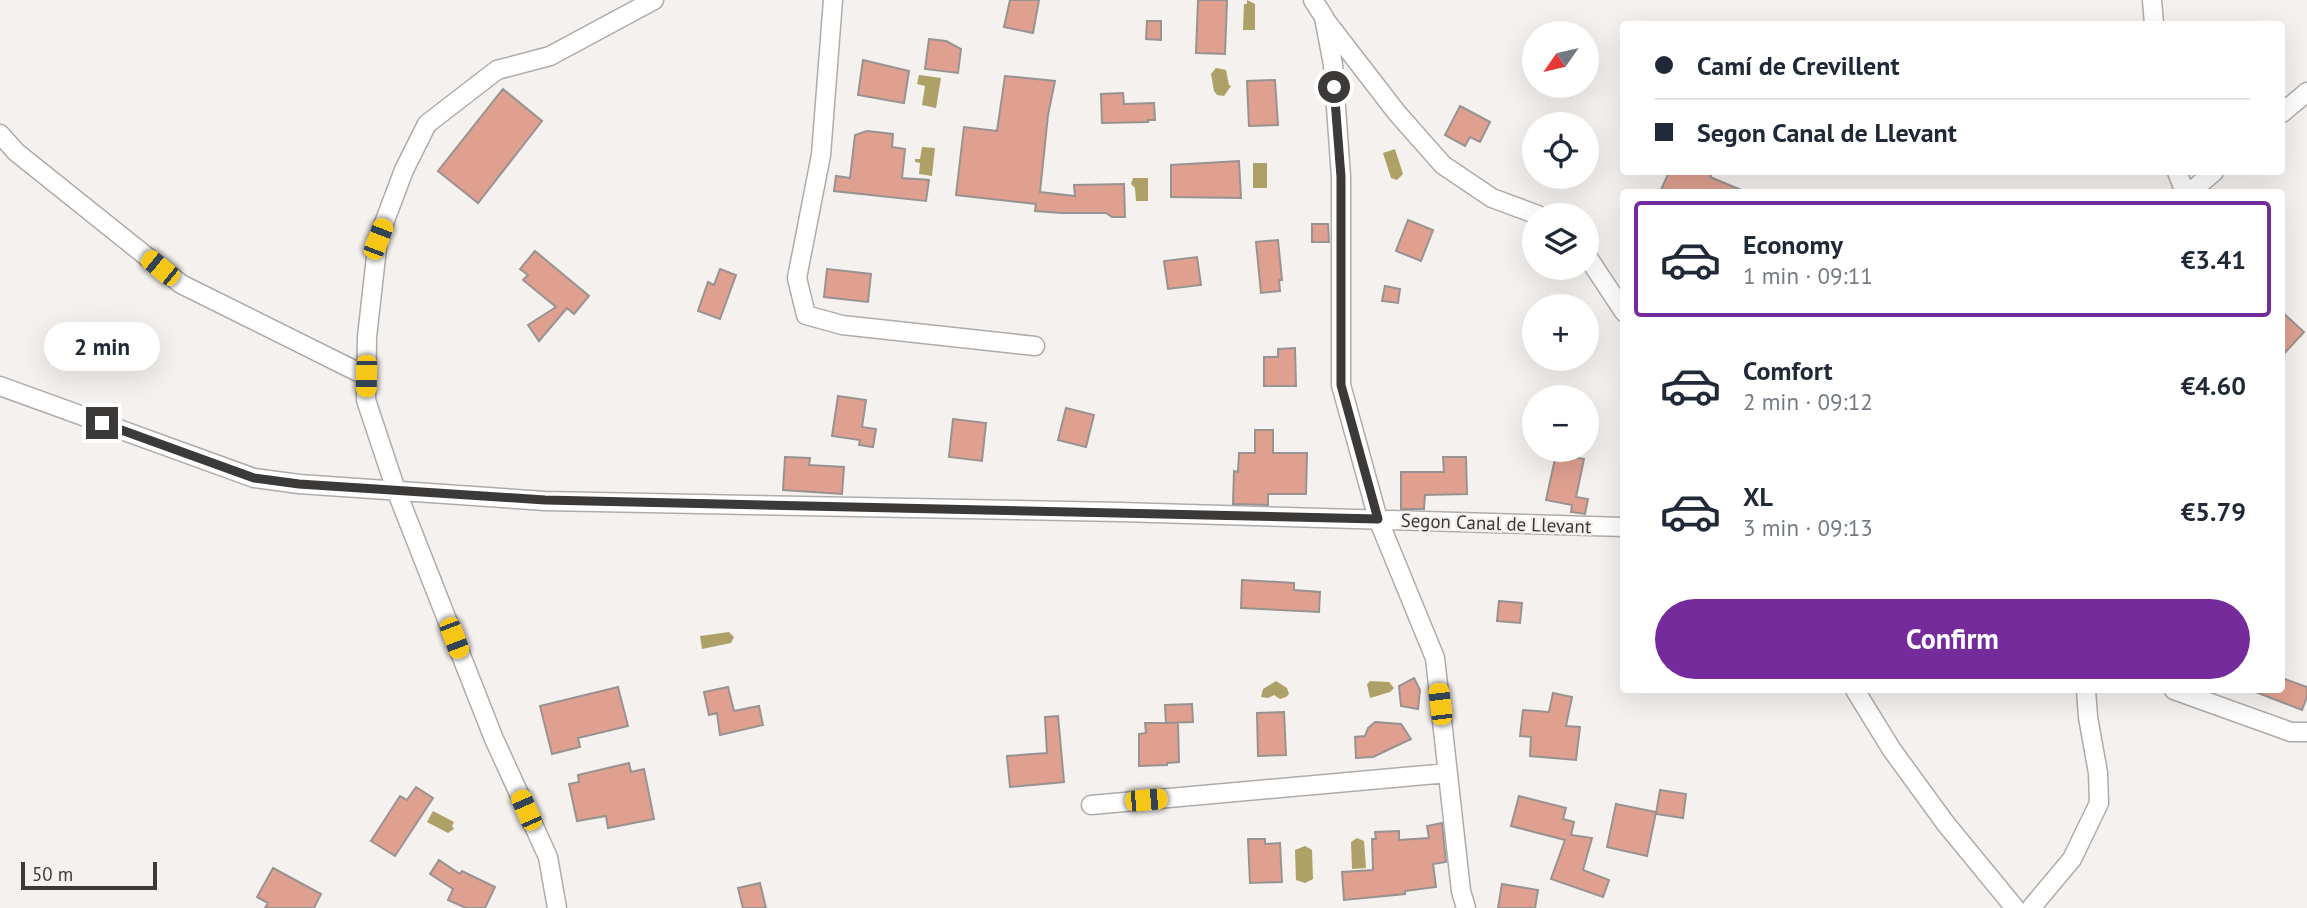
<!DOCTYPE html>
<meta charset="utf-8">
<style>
:root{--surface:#fff;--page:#f2f2f3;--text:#1f2937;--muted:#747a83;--line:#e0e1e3;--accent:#762b9d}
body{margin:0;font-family:"PT Sans",sans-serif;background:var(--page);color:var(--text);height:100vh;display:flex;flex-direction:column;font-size:26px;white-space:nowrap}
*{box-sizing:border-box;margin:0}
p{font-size:23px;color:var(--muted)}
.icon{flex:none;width:38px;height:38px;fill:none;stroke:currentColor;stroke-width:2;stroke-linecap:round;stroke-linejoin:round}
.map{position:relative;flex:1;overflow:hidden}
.panel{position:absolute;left:1620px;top:189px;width:665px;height:504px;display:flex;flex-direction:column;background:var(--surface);border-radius:7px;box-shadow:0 7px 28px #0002}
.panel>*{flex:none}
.banner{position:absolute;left:1620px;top:21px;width:665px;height:154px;border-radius:7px;box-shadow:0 7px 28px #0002;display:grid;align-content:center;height:154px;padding:0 35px;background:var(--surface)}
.needle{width:46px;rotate:236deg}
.tools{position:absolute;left:1522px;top:21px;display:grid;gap:14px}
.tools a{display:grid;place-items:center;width:77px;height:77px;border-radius:50%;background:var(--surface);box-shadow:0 7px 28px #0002;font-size:35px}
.scale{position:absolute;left:21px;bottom:18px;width:136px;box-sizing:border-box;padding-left:7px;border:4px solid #3c3a39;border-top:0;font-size:19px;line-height:24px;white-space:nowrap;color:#3c3a39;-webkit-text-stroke:5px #f5f1ee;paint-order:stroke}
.end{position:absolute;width:32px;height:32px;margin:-16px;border:9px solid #3c3a39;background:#fff;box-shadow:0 0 0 4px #fff}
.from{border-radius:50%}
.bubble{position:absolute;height:49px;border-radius:24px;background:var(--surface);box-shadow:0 7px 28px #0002;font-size:23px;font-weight:800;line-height:49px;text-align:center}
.car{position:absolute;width:21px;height:42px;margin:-21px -10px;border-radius:9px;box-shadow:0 0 5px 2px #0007;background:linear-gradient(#f5c518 24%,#345 0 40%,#f5c518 0 76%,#345 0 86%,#f5c518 0)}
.banner b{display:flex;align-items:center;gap:24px;height:66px;font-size:26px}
.banner b+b{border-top:2px solid var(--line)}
.banner i{width:18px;height:18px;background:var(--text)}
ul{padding:12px 0 0;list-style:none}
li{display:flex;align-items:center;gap:21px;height:116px;margin:0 14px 10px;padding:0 21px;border:4px solid transparent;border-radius:7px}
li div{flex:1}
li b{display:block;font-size:26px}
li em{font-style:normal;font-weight:800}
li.on{border-color:var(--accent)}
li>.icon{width:63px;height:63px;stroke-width:1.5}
.cta{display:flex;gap:14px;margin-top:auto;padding:14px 35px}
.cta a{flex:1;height:80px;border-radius:42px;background:var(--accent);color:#fff;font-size:28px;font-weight:800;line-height:80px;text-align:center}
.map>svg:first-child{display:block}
</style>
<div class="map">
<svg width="2307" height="908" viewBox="0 0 2307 908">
<rect width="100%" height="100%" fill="#f5f1ee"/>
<path fill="#aea167" d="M 1247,0 L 1255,4 L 1255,30 L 1243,30 L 1244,4 L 1247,4 Z
M 1216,68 L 1226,70 L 1229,85 L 1231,86 L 1224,96 L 1217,95 L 1214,91 L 1211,74 Z
M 919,75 L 941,78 L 936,108 L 922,105 L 925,86 L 917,84 Z
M 922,147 L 935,148 L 932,176 L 919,174 L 920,163 L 915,162 L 915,159 L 920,159 Z
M 1395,149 L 1403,174 L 1397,180 L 1391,178 L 1383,153 Z
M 1253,163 L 1267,163 L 1267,188 L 1253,188 Z
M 1133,178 L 1148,178 L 1148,201 L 1136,201 L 1135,188 L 1131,184 Z
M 729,632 L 734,637 L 731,643 L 702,649 L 700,636 Z
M 1276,681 L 1287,688 L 1289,694 L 1286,697 L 1280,699 L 1274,695 L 1268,698 L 1261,697 L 1263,689 Z
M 1370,681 L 1389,682 L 1394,688 L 1390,692 L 1370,698 L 1367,684 Z
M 433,811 L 454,822 L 452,826 L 454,829 L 448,833 L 427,822 Z
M 1357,838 L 1364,841 L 1366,868 L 1352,869 L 1351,842 Z
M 1305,846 L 1312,850 L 1313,879 L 1305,883 L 1296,880 L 1295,850 Z"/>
<path fill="#dfa090" stroke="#989392" stroke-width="2" d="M 1010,0 L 1039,0 L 1033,33 L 1004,27 Z
M 1198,0 L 1227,0 L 1225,54 L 1196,53 Z
M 1147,21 L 1161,21 L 1161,40 L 1146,39 Z
M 929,39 L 946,41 L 961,49 L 958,73 L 925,69 Z
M 863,60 L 909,71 L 904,103 L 858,95 Z
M 1005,76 L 1055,81 L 1048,115 L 1040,192 L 1075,196 L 1074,185 L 1124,184 L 1125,217 L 1112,217 L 1106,213 L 1062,213 L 1035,211 L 1036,204 L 956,195 L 964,127 L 997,131 Z
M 1275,80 L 1278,125 L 1249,126 L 1247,81 Z
M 503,89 L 542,121 L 478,203 L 438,171 Z
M 1123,93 L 1124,104 L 1154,103 L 1155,120 L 1148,120 L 1148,122 L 1102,123 L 1101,94 Z
M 1460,106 L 1490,122 L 1480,142 L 1470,137 L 1465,146 L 1445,135 Z
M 867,131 L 893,134 L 892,147 L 905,149 L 902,178 L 929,180 L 926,201 L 834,191 L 836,176 L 850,178 L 855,135 Z
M 1239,161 L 1241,198 L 1171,197 L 1171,165 Z
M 1669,172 L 1713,172 L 1710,177 L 1746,192 L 1660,192 Z
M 1408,220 L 1433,230 L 1421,261 L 1396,251 Z
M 1312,224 L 1328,224 L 1329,242 L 1312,242 Z
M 1278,240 L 1282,280 L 1279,280 L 1280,291 L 1261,293 L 1256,242 Z
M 535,251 L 589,296 L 574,314 L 567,308 L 539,341 L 528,325 L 556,307 L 523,280 L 528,275 L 520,269 Z
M 1197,257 L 1201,285 L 1168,289 L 1164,261 Z
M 720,269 L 736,275 L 720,319 L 698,311 L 708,282 L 714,285 Z
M 827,269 L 871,274 L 868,302 L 824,297 Z
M 1385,286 L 1400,289 L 1398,303 L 1382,301 Z
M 2282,312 L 2304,332 L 2282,356 Z
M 1295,348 L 1296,386 L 1264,386 L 1264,357 L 1278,357 L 1278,349 Z
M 838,396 L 866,400 L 862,427 L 876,429 L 873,447 L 859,445 L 860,440 L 832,436 Z
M 1066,408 L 1094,415 L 1086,447 L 1058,440 Z
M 953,419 L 986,423 L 982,461 L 949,457 Z
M 1255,430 L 1273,430 L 1273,453 L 1307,453 L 1306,494 L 1268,494 L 1268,505 L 1233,504 L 1234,471 L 1238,472 L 1239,453 L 1255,453 Z
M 1556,454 L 1584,459 L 1576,497 L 1588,499 L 1585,514 L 1571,512 L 1572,505 L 1546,500 Z
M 785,457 L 810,458 L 809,465 L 844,467 L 842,494 L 783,490 Z
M 1443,457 L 1466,457 L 1467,494 L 1425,495 L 1424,509 L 1401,509 L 1401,472 L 1444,472 Z
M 1242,580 L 1294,583 L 1294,590 L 1320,592 L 1319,612 L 1241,608 Z
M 1499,601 L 1522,603 L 1520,623 L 1497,621 Z
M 1414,678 L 1420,690 L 1418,709 L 1401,706 L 1399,686 Z
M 2282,678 L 2307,687 L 2307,697 L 2302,710 L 2253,691 L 2282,690 Z
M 618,687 L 628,726 L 578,738 L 580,747 L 552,754 L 540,706 Z
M 728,687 L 734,711 L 759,706 L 763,725 L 720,735 L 717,713 L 709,715 L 704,692 Z
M 1553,693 L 1572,697 L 1566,726 L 1580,727 L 1576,760 L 1530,756 L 1531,737 L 1520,736 L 1523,710 L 1549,712 Z
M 1192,704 L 1193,722 L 1166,723 L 1165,705 Z
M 1284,712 L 1286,755 L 1258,756 L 1257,713 Z
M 1058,716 L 1064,782 L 1010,787 L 1007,756 L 1047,753 L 1045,717 Z
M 1375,722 L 1401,724 L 1411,739 L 1373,757 L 1356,758 L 1355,737 L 1365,736 L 1368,728 Z
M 1145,723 L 1178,723 L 1179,762 L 1167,763 L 1167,765 L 1139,766 L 1139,734 L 1146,733 Z
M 629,763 L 631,772 L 644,769 L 654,819 L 608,828 L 606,816 L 577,821 L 569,784 L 579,782 L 578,775 Z
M 416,787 L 433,798 L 395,856 L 371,841 L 400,796 L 407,800 Z
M 1660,790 L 1686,794 L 1683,818 L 1656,814 Z
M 1519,796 L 1566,808 L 1563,819 L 1574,822 L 1571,835 L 1592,838 L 1583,870 L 1609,880 L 1603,897 L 1551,879 L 1565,840 L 1511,826 Z
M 1616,804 L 1656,812 L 1647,856 L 1607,847 Z
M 1442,823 L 1446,862 L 1433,864 L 1436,887 L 1405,891 L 1405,894 L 1344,900 L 1342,872 L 1373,870 L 1372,839 L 1376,839 L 1375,832 L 1399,831 L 1399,840 L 1429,838 L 1427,826 Z
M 1248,839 L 1265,839 L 1265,844 L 1280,843 L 1282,882 L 1250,883 Z
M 439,860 L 460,874 L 462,871 L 495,887 L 485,908 L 466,908 L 448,900 L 453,889 L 430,874 Z
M 273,868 L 321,894 L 314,908 L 265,908 L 268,903 L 257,897 Z
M 760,883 L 766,908 L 743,908 L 738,888 Z
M 1502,884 L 1538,890 L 1535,908 L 1498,908 Z"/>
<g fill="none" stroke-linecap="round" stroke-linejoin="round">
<g stroke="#afaba9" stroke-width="21">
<path id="minor" d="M 833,0 L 821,155 L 797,278 L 806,315 L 842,325 L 1035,346
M 1313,0 L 1324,17 L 1333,65 L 1341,177 L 1341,385 L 1378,519 L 1435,658 L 1461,891 L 1466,908
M 2152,0 L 2154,24
M 1326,21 L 1397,113 L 1443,165 L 1492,198 L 1538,215
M 2282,113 L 2307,92
M 0,134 L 16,152 L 181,284 L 366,376
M 2177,172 L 2185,192
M 2190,192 L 2214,172
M 1587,256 L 1624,312
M 0,386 L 254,478 L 299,484 L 545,501 L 1120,512 L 1624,527
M 1855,690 L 1892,750 L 1946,824 L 2015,908
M 2174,690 L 2291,732 L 2307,732
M 1091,805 L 1448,773
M 557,908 L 548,857 L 494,739 L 396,490 L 366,400 L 367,337 L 378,239 L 404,170 L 427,124 L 497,70 L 550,56 L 654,0
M 2031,908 L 2072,859 L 2099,803 L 2098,773 L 2088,717 L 2086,690"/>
</g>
<use href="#minor" stroke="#fff" stroke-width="18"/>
</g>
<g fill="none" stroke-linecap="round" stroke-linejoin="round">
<path stroke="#3c3a39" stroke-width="9" d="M 102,423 L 254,478 L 299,484 L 545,500 L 1378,519 L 1341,385 L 1341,177 L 1334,87"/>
</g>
<g text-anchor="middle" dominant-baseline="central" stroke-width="5" stroke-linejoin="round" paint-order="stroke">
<g font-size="19" fill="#3c3a39" stroke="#f5f1ee">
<text transform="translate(1496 523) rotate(2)">Segon Canal de Llevant</text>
</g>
</g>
</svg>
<div class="tools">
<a><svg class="needle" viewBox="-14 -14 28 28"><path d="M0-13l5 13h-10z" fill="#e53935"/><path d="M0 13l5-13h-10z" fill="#747a83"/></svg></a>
<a><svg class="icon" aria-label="locate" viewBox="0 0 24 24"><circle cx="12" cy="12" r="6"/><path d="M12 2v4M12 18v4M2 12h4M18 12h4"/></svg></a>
<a><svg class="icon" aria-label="layers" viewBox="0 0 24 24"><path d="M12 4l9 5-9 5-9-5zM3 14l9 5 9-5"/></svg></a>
<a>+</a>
<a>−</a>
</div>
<div class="scale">50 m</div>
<i class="end from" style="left:1334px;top:87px"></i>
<i class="end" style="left:102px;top:423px"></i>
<div class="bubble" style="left:44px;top:322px;width:116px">2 min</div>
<i class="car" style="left:378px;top:239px;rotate:21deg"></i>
<i class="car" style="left:160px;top:268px;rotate:309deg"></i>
<i class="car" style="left:366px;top:376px;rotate:181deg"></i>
<i class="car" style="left:454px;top:638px;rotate:159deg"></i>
<i class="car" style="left:1440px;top:704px;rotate:353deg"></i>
<i class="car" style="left:1146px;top:800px;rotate:85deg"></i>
<i class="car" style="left:526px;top:810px;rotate:336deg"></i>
<div class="banner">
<b><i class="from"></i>Camí de Crevillent</b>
<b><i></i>Segon Canal de Llevant</b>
</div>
<section class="panel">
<ul>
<li class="on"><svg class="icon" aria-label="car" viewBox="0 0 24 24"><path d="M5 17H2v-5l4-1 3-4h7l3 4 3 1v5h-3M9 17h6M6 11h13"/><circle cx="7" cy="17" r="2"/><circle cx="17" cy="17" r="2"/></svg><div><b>Economy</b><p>1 min · 09:11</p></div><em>€3.41</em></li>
<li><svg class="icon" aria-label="car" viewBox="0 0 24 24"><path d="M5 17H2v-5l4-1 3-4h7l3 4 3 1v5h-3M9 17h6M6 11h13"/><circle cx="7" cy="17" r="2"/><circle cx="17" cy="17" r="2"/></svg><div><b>Comfort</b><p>2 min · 09:12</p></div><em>€4.60</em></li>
<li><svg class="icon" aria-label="car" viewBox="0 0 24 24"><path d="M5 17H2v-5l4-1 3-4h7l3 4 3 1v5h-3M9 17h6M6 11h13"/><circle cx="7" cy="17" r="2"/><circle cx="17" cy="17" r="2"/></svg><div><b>XL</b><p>3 min · 09:13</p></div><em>€5.79</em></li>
</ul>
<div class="cta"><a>Confirm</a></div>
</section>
</div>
